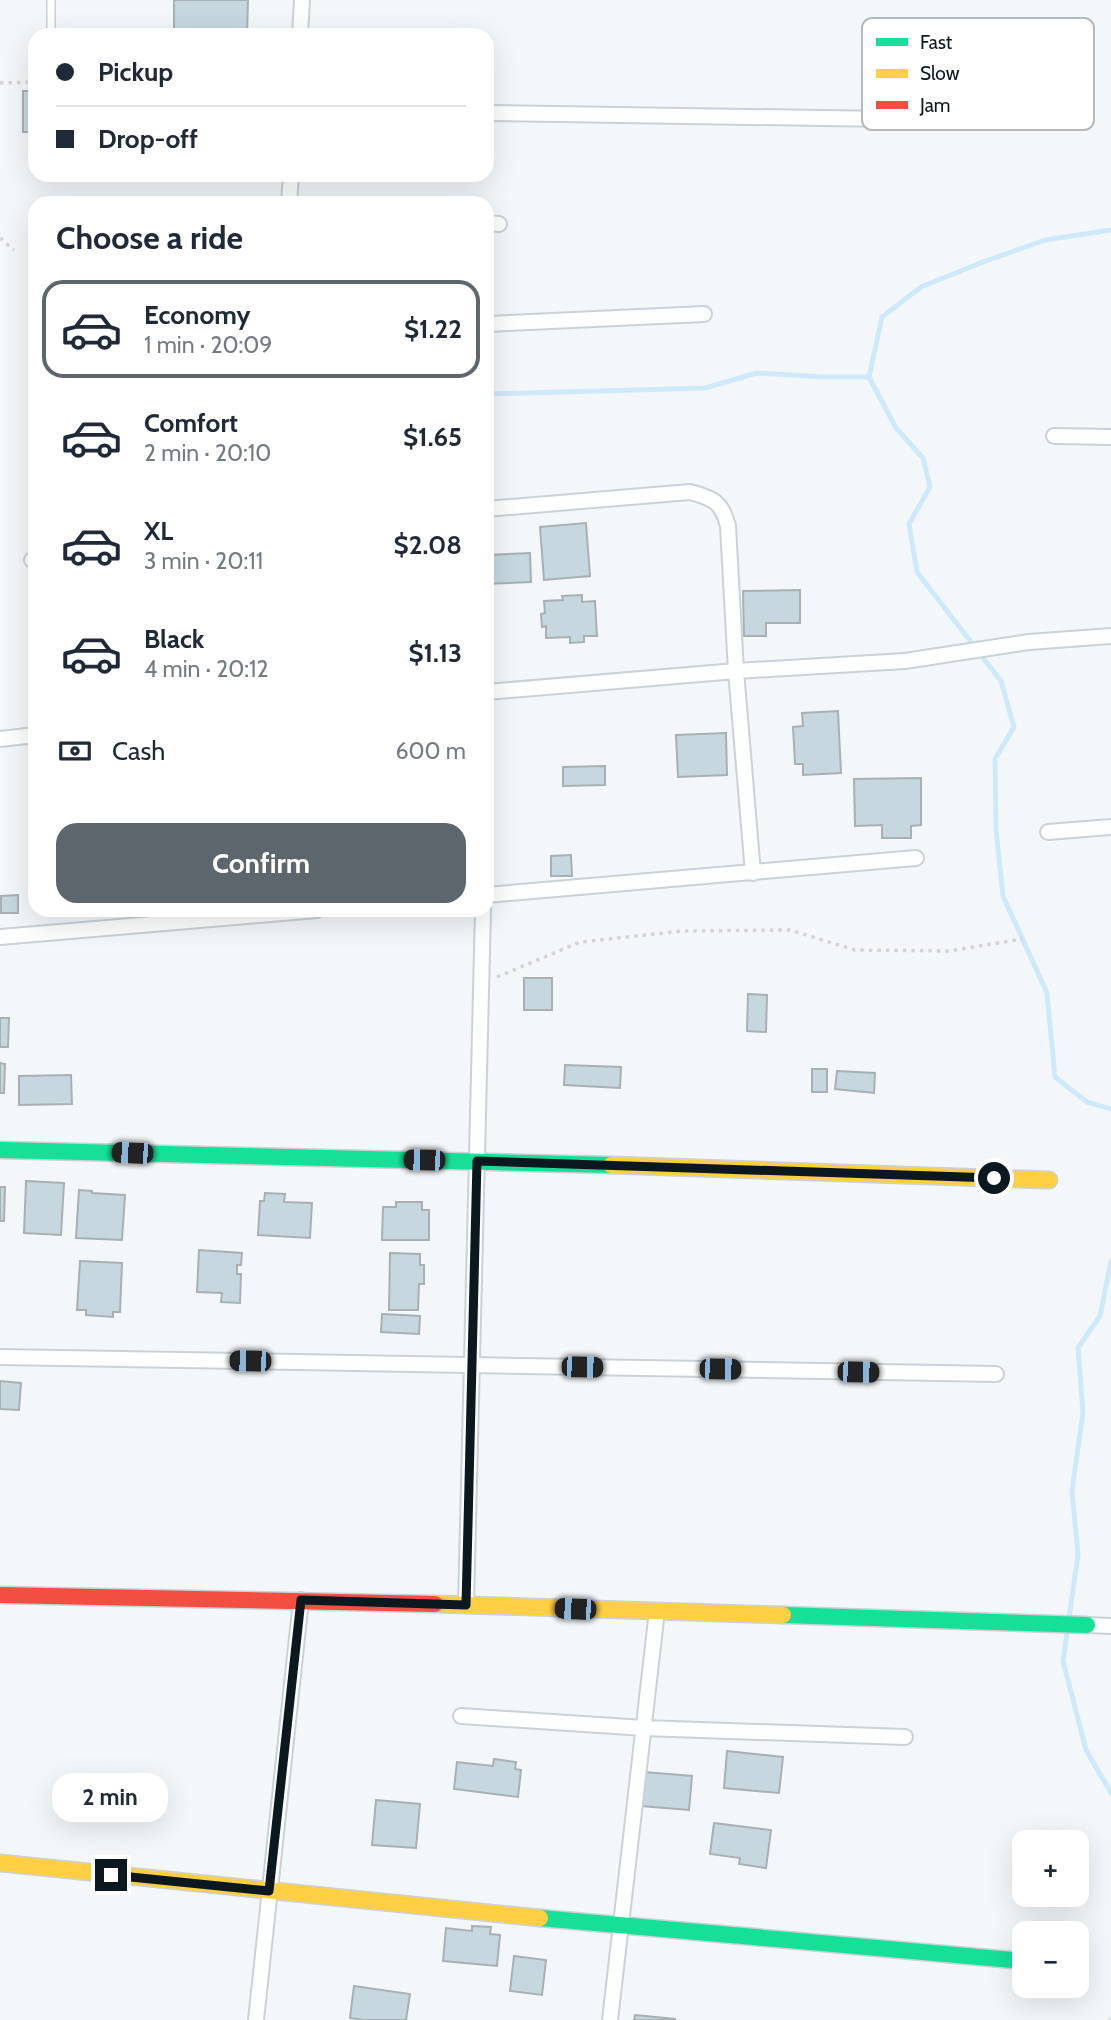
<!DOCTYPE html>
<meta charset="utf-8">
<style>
:root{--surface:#fff;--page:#f2f2f3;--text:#1f2937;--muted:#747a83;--line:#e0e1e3;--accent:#5d666c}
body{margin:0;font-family:Cabin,sans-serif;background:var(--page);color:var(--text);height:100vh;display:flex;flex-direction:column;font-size:26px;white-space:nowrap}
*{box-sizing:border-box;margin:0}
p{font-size:23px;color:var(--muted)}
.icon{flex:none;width:38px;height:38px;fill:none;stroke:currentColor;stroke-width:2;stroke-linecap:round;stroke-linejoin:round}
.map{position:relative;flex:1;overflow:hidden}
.drawer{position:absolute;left:28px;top:196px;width:466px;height:721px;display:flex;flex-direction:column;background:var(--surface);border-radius:21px;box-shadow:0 7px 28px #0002}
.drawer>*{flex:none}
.guide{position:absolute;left:28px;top:28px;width:466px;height:154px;border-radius:21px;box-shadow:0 7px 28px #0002;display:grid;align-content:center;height:154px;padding:0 28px;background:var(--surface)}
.buttons{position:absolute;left:1012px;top:1830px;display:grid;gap:14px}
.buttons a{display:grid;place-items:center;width:77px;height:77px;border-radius:14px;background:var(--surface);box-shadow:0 7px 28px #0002;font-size:35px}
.end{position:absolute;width:32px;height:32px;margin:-16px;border:9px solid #0b1820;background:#fff;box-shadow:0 0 0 4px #fff}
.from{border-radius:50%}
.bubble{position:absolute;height:49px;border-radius:21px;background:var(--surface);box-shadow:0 7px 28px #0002;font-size:23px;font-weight:700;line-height:49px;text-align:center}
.car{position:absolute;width:21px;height:42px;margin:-21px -10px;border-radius:9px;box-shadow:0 0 5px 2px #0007;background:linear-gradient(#222 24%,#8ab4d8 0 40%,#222 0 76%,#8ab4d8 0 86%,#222 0)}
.guide b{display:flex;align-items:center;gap:24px;height:66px;font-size:26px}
.guide b+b{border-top:2px solid var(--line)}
.guide i{width:18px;height:18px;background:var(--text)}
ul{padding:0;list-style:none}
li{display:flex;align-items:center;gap:21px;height:98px;margin:0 14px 10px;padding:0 14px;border:4px solid transparent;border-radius:21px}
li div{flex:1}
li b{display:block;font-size:26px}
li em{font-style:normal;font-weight:700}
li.selected{border-color:var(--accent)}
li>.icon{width:63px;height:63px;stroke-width:1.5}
h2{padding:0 28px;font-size:32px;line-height:84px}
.pay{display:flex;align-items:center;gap:18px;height:77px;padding:0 28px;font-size:26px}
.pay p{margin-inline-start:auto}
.cta{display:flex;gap:14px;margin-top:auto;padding:14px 28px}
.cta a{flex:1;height:80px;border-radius:21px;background:var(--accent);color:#fff;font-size:28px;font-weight:700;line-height:80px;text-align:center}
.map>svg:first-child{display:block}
</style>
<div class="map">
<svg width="1111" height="2020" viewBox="0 0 1111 2020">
<rect width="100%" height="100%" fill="#f4f7f9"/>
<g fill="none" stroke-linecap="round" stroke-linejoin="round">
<path stroke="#cee9fa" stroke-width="5" d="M 1111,230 L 1045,240 L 983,262 L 921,287 L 882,317 L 869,377 L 896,428 L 923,458 L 930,487 L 909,524 L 917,572 L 1001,681 L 1014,727 L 995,759 L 996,830 L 1003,896 L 1047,993 L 1055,1077 L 1087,1102 L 1111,1109
M 486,394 L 705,388 L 757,373 L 825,377 L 869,377
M 1111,1261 L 1100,1316 L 1078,1348 L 1083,1412 L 1072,1491 L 1078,1555 L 1063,1661 L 1086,1750 L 1111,1793
M 1110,2020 L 1111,2020"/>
</g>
<path fill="#c6d7e0" stroke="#a8b0b4" stroke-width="2" d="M 174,0 L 248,0 L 247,35 L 174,35 Z
M 23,91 L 35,91 L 35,132 L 23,132 Z
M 586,523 L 590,576 L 544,580 L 540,527 Z
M 530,553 L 531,582 L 486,584 L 486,555 Z
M 800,590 L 800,623 L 766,623 L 766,636 L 744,636 L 743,591 Z
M 582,595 L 582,602 L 595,601 L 597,636 L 584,636 L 584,642 L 570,643 L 570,637 L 546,638 L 546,626 L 542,627 L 541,614 L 545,613 L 544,601 L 563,600 L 562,596 Z
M 838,711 L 841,773 L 803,775 L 803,764 L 795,764 L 793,727 L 803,726 L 802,713 Z
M 726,733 L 727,775 L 678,777 L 676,735 Z
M 605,766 L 605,785 L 563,786 L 563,767 Z
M 921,778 L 921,825 L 911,826 L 911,838 L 882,838 L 882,825 L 855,826 L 854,779 Z
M 571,855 L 572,876 L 551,876 L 551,856 Z
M 18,895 L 18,913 L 1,913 L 1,896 Z
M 524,978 L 552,978 L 552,1010 L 524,1010 Z
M 748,994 L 767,995 L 766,1032 L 747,1031 Z
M 0,1018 L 9,1018 L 8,1047 L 0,1047 Z
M 0,1063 L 5,1064 L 4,1093 L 0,1093 Z
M 565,1065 L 621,1067 L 620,1088 L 564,1085 Z
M 812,1069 L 827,1069 L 827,1092 L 812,1092 Z
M 837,1071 L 875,1073 L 874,1093 L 835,1089 Z
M 71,1075 L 72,1104 L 19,1105 L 19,1076 Z
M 26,1181 L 64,1183 L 61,1235 L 24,1233 Z
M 0,1187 L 5,1187 L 4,1221 L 0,1221 Z
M 79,1190 L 92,1191 L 92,1193 L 125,1195 L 122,1240 L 76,1238 Z
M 265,1193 L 285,1194 L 284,1202 L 312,1203 L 310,1238 L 258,1235 L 260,1201 L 264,1201 Z
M 396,1202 L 422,1202 L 422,1210 L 429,1210 L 429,1240 L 382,1240 L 383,1207 L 396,1207 Z
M 199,1250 L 242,1253 L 241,1265 L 237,1265 L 237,1274 L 241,1274 L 240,1303 L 221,1302 L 222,1293 L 197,1292 Z
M 390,1253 L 420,1254 L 420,1265 L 424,1265 L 424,1284 L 419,1284 L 418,1310 L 389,1310 Z
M 80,1261 L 122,1263 L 120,1312 L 113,1312 L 113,1317 L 86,1315 L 86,1310 L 77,1310 Z
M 382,1314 L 420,1316 L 419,1334 L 381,1332 Z
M 0,1381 L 21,1383 L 19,1410 L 0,1409 Z
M 727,1751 L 783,1757 L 779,1793 L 724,1788 Z
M 494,1759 L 516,1762 L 515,1769 L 521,1770 L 518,1797 L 454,1789 L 457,1762 L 493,1766 Z
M 644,1772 L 692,1776 L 689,1810 L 641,1806 Z
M 376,1800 L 420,1804 L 416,1848 L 372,1845 Z
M 714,1823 L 771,1830 L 766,1868 L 739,1864 L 740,1858 L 710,1854 Z
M 472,1926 L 491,1927 L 490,1934 L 500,1935 L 497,1966 L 443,1961 L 446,1928 L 472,1931 Z
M 514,1956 L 546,1960 L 542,1995 L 510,1991 Z
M 354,1986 L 410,1994 L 406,2020 L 363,2020 L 350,2018 Z
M 635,2015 L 675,2019 L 675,2020 L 634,2020 Z"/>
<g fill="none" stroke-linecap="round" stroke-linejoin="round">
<g stroke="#cad2d7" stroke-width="10">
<path id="lane" d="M 51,0 L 51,35"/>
</g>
<g stroke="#cad2d7" stroke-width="18">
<path id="street" d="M 300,35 L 302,0
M 486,113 L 888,119
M 289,203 L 291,175
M 486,223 L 499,224
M 486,324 L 704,314
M 1054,436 L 1111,437
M 486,509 L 690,492 C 713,498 722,502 728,526 L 736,671 L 753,873
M 32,560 L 35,560
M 486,692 L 736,671 L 905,661 L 1029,642 L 1111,636
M 0,739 L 35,735
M 1048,832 L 1111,827
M 486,895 L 916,858
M 0,937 L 317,910
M 0,1357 L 996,1374
M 466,1605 L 483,910
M 1087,1625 L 1111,1626
M 461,1716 L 644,1728 L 905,1737
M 256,2020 L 301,1600
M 610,2020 L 657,1611"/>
</g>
<g stroke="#cad2d7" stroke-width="19">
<path id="fast" d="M 0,1150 L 611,1165
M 783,1615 L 1087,1625
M 540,1918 L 1024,1961"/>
</g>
<g stroke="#cad2d7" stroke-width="19">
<path id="slow" d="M 611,1165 L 1049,1180
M 435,1604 L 783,1615
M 0,1863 L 540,1918"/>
</g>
<g stroke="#cad2d7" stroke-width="19">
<path id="jam" d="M 0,1595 L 435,1604"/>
</g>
<path stroke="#d3d4d5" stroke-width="3.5" stroke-dasharray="3.5 5" stroke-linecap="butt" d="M 0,83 L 35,82
M 0,238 L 14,250
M 497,977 L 580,942 L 683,931 L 790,930 L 855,950 L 949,951 L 1022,939"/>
<use href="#lane" stroke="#fdfefe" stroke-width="7"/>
<use href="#street" stroke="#fdfefe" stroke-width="14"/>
<use href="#fast" stroke="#16e098" stroke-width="16"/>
<use href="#slow" stroke="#ffcf43" stroke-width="16"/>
<use href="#jam" stroke="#f24e42" stroke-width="16"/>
</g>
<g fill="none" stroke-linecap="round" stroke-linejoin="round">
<path stroke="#0b1820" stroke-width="9" d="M 111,1875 L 269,1891 L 301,1600 L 466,1605 L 477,1161 L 994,1178"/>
</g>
<rect x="862" y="18" width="232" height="112" rx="10" fill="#fff" stroke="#b6babc" stroke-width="2"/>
<rect x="876" y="38" width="32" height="8" fill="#16e098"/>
<rect x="876" y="69" width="32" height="9" fill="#ffcf43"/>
<rect x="876" y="101" width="32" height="8" fill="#f24e42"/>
<g font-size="19" fill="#0b1820">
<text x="920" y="49">Fast</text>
<text x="920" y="80">Slow</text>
<text x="920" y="112">Jam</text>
</g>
</svg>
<div class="buttons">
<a>+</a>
<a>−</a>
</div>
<i class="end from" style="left:994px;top:1178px"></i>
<i class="end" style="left:111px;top:1875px"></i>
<div class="bubble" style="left:52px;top:1773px;width:116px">2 min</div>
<i class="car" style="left:132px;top:1153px;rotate:272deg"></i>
<i class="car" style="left:424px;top:1160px;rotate:271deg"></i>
<i class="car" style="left:250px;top:1361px;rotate:271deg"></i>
<i class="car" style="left:582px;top:1367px;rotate:91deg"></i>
<i class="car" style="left:720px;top:1369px;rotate:91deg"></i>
<i class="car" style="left:858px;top:1372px;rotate:91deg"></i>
<i class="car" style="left:575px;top:1609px;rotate:272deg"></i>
<div class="guide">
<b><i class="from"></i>Pickup</b>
<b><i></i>Drop-off</b>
</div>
<section class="drawer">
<h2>Choose a ride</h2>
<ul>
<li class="selected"><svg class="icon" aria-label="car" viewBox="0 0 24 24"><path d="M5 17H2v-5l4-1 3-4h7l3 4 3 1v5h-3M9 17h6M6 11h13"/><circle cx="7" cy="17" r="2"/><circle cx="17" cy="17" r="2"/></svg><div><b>Economy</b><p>1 min · 20:09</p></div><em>$1.22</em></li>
<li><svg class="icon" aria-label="car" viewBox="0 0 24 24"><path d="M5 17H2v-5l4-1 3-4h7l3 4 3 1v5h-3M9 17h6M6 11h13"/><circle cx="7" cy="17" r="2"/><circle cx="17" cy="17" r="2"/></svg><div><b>Comfort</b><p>2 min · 20:10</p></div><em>$1.65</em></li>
<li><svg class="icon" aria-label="car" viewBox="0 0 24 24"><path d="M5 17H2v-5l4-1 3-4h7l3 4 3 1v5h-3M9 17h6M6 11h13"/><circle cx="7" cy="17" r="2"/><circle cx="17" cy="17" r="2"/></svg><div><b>XL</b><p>3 min · 20:11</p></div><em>$2.08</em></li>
<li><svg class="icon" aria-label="car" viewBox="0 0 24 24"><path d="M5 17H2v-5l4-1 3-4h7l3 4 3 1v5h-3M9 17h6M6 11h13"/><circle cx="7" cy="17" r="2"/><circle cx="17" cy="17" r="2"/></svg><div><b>Black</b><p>4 min · 20:12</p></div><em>$1.13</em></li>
</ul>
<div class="pay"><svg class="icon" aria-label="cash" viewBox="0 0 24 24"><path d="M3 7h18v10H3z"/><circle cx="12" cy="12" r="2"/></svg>Cash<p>600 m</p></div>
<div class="cta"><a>Confirm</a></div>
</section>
</div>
